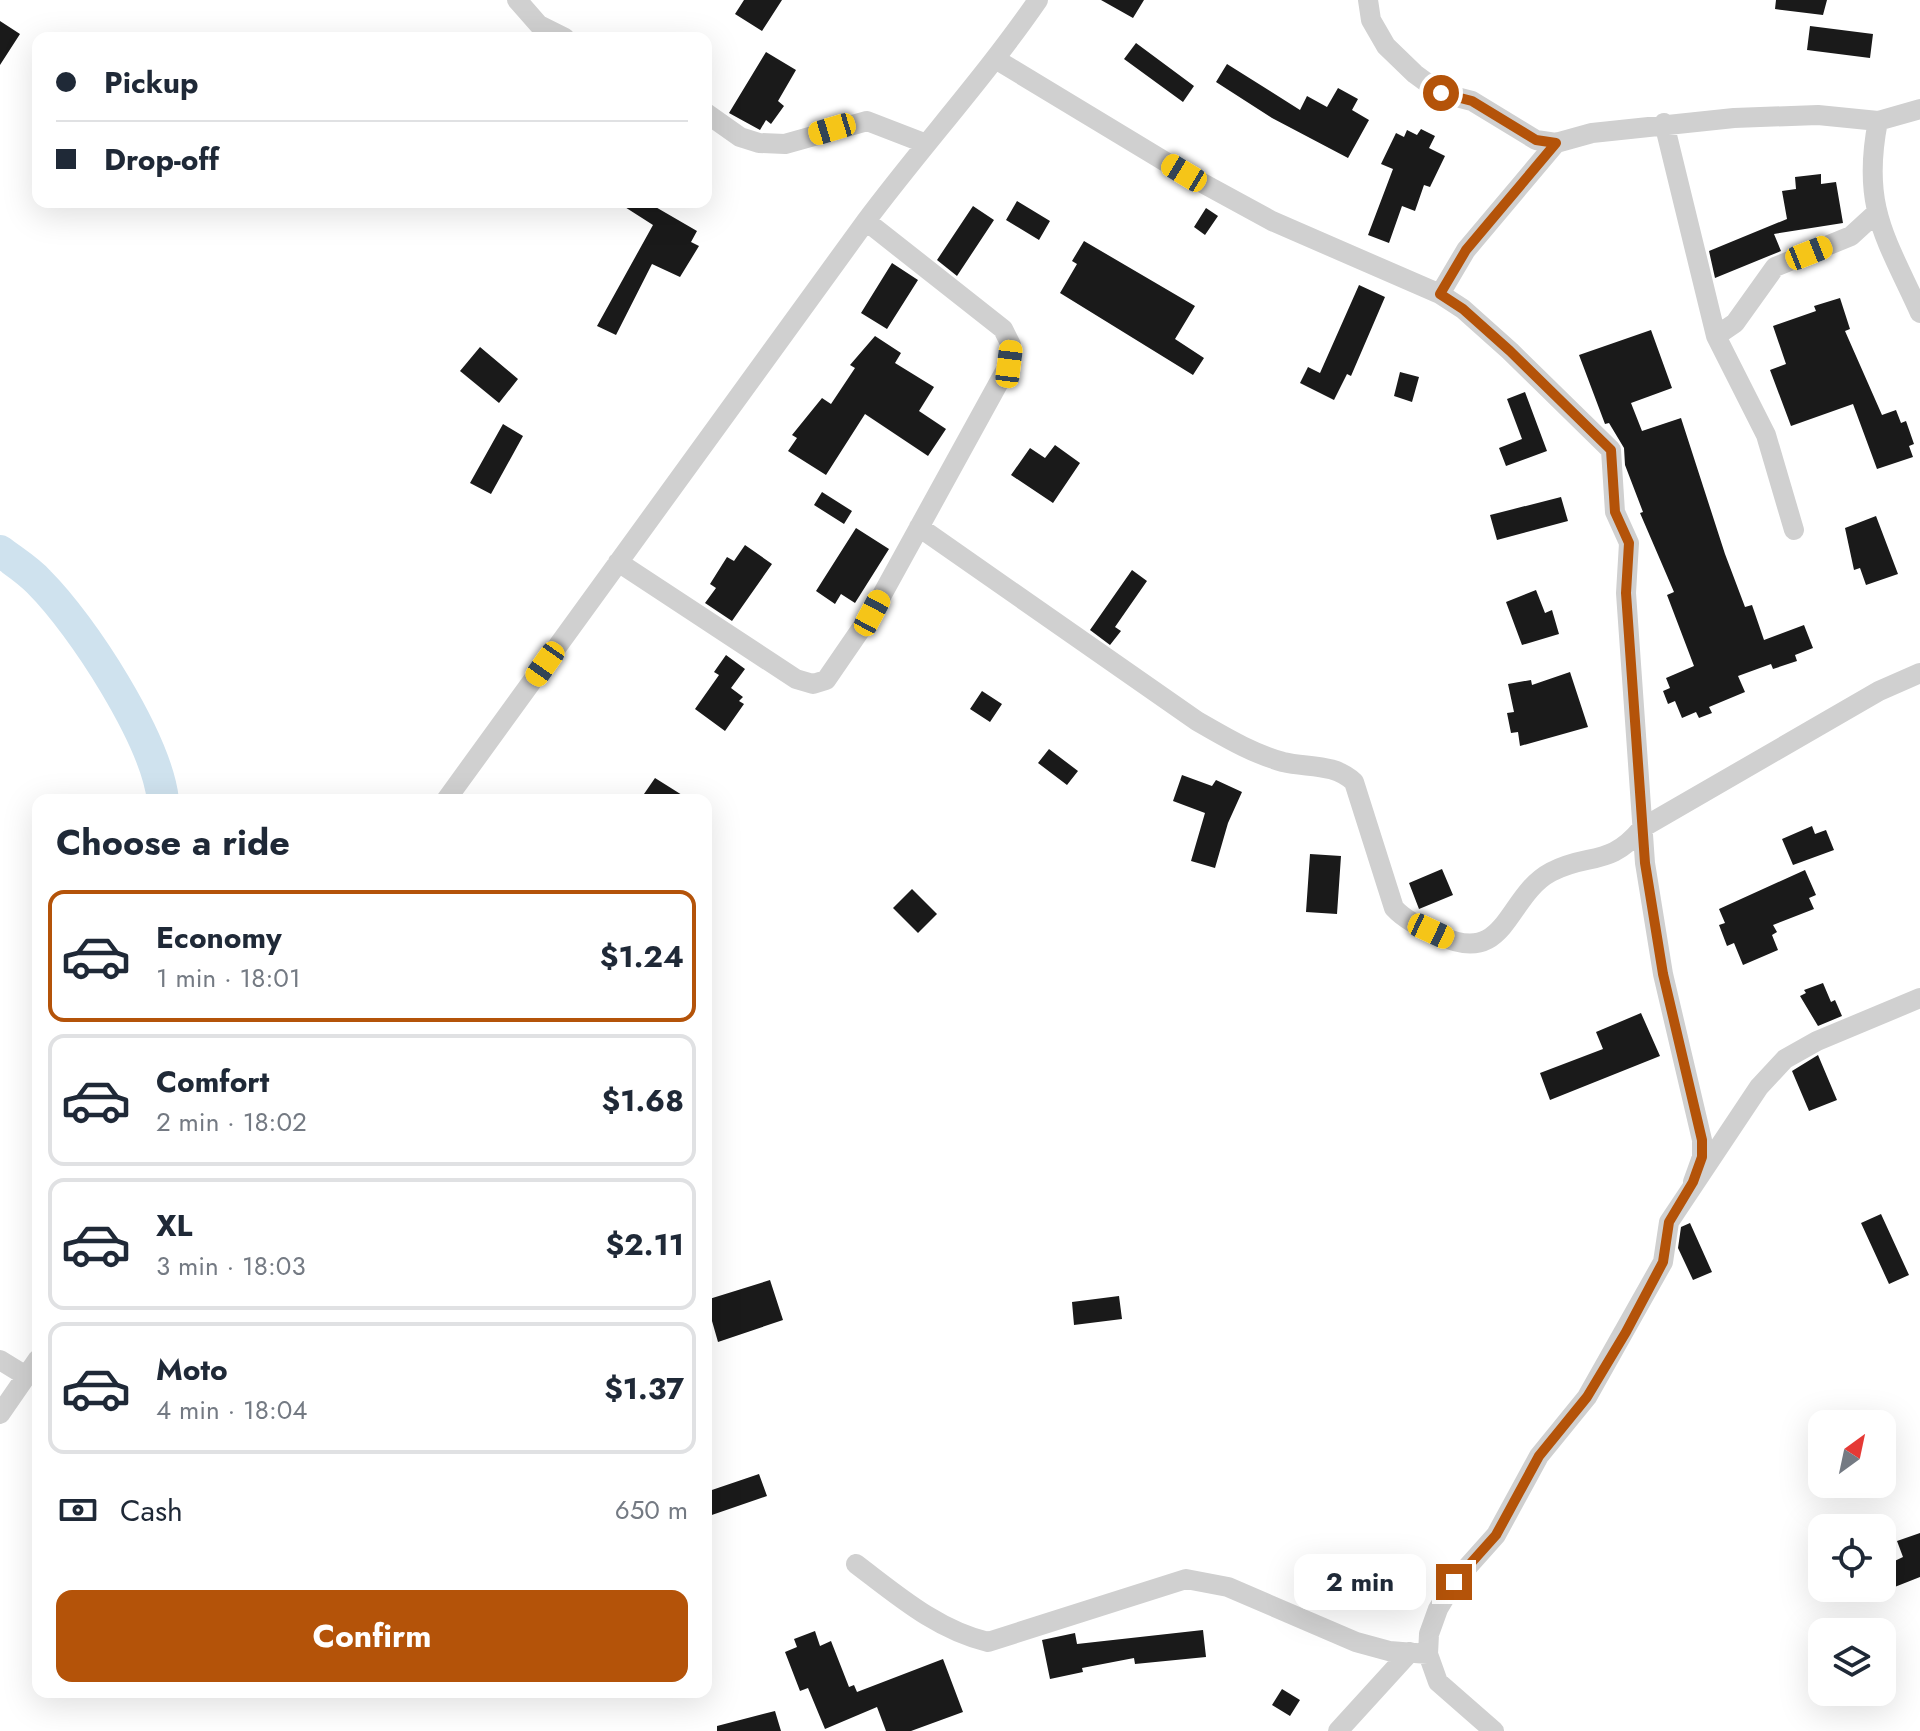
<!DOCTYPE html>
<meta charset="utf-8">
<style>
:root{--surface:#fff;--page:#f6f6f7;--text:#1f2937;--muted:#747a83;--line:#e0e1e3;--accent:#b45309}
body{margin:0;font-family:Jost,sans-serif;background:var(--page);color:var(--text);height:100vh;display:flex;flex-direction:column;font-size:30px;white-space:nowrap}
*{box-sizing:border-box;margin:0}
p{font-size:26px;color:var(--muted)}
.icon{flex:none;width:44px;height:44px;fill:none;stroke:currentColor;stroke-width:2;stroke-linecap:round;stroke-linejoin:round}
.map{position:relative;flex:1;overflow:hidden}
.side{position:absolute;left:32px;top:794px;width:680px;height:904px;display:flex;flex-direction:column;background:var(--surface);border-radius:16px;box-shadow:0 8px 32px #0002}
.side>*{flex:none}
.top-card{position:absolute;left:32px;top:32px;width:680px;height:176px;border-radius:16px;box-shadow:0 8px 32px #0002;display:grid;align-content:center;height:176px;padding:0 24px;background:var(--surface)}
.needle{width:52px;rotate:33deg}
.controls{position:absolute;left:1808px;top:1410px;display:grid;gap:16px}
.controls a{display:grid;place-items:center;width:88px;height:88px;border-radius:16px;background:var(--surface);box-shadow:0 8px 32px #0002;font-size:40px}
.end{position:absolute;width:36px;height:36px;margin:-18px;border:10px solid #b45309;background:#fff;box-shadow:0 0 0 4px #fff}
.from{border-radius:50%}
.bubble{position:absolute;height:56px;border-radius:16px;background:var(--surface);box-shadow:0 8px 32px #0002;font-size:26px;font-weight:700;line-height:56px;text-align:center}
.car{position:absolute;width:24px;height:48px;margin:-24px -12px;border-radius:10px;box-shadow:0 0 6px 2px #0007;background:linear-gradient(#f5c518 24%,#345 0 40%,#f5c518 0 76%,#345 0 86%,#f5c518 0)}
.top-card b{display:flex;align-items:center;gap:28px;height:76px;font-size:30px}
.top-card b+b{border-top:2px solid var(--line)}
.top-card i{width:20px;height:20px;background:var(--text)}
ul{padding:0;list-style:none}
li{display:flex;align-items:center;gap:24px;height:132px;margin:0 16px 12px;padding:0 8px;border:4px solid var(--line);border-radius:16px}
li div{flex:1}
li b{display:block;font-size:30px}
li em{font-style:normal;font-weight:700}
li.current{border-color:var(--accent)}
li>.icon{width:72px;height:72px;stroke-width:1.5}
h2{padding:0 24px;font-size:36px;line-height:96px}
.pay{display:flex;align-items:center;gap:20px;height:88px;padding:0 24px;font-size:30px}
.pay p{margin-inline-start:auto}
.primary-button{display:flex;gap:16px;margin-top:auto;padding:16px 24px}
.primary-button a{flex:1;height:92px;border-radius:16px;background:var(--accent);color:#fff;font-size:32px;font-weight:700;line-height:92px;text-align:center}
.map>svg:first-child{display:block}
</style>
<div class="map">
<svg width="1920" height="1731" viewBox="0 0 1920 1731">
<rect width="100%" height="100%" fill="#fff"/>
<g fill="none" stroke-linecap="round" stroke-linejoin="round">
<path stroke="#cfe2ee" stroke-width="32" d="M 0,551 C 13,561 28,570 39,582 C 83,626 156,739 163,800"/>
</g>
<path fill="#1a1a1a" d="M 744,0 L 782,0 L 762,31 L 735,14 Z
M 1101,0 L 1144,0 L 1133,18 Z
M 1776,0 L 1827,0 L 1823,15 L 1775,9 Z
M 0,21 L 20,34 L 0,65 Z
M 1810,26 L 1873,34 L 1870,58 L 1807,50 Z
M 1136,43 L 1194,86 L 1183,102 L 1124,59 Z
M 766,52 L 796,70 L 778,101 L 784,106 L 771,124 L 766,120 L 760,130 L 729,113 Z
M 1227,64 L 1300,110 L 1307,96 L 1327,107 L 1338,88 L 1358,99 L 1352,110 L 1369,120 L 1348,158 L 1272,118 L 1216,82 Z
M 1421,129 L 1435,136 L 1429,148 L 1445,156 L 1430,187 L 1424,185 L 1415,211 L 1402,206 L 1389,243 L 1368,235 L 1393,169 L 1381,164 L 1396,133 L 1404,137 L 1407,130 L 1417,135 Z
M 1821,174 L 1821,184 L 1836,182 L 1843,223 L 1774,234 L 1781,251 L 1715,278 L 1709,251 L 1787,219 L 1782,191 L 1796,189 L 1795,177 Z
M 1017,201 L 1050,221 L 1039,240 L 1006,220 Z
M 617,202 L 647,202 L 697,231 L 691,242 L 699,246 L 680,277 L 652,264 L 616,335 L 597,326 L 653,225 Z
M 973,206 L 994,220 L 957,276 L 937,260 Z
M 1206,208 L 1218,216 L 1205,235 L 1194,227 Z
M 1084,241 L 1195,306 L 1175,339 L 1204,358 L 1193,375 L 1060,293 L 1077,264 L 1072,261 Z
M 892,263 L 918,280 L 887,329 L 861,313 Z
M 1359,285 L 1385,297 L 1351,376 L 1347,374 L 1334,400 L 1300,383 L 1308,367 L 1320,373 Z
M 1840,298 L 1850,329 L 1845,331 L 1882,415 L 1896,410 L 1901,423 L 1906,421 L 1914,444 L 1909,446 L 1913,457 L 1877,469 L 1853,404 L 1791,426 L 1770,370 L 1786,364 L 1773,326 L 1816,311 L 1814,306 Z
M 1651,330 L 1672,388 L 1631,403 L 1642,431 L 1681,418 L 1725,554 L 1745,607 L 1752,605 L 1764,640 L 1804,625 L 1813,648 L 1795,655 L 1797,661 L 1773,669 L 1771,664 L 1738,676 L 1745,692 L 1709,707 L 1712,713 L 1699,718 L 1696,712 L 1682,718 L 1675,701 L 1668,704 L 1663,691 L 1670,688 L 1666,678 L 1694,666 L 1667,595 L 1674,592 L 1640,513 L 1643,512 L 1625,465 L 1624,448 L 1609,423 L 1605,424 L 1579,355 Z
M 875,336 L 901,353 L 895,363 L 934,387 L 919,411 L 946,429 L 928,456 L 865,414 L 826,475 L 788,451 L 797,438 L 792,435 L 822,398 L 831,404 L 855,368 L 850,365 Z
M 480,347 L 518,379 L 499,403 L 460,371 Z
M 1400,372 L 1419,377 L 1412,402 L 1394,396 Z
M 1525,392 L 1547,451 L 1506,466 L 1499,448 L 1522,439 L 1507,399 Z
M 503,424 L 523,436 L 491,494 L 470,483 Z
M 1055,445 L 1080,463 L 1053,503 L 1011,475 L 1030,448 L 1045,458 Z
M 822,492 L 852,511 L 844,524 L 814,505 Z
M 1561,497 L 1568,521 L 1497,540 L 1490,515 Z
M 1876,516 L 1898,574 L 1866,585 L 1860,568 L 1854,570 L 1845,528 Z
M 856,528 L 889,549 L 855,603 L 841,594 L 835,604 L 816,591 Z
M 745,545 L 772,564 L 732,621 L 705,603 L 716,588 L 710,584 L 727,557 L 734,561 Z
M 1132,570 L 1147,581 L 1115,627 L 1121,631 L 1110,645 L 1090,630 Z
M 1536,590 L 1545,613 L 1552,610 L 1559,634 L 1522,645 L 1506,602 Z
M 726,655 L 745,669 L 731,688 L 743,697 L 739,701 L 744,704 L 725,731 L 695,709 L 719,675 L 714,672 Z
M 1570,672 L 1588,727 L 1520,746 L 1518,732 L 1511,733 L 1507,713 L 1514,712 L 1508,684 L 1531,680 L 1532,685 Z
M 982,691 L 1002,704 L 990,722 L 970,709 Z
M 1049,749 L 1078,771 L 1067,785 L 1038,763 Z
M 1182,775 L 1212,786 L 1216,780 L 1242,792 L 1228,823 L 1215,868 L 1191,861 L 1205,813 L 1173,801 Z
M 655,778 L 690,800 L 653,800 L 644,794 Z
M 1812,826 L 1815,834 L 1826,830 L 1834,850 L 1793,865 L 1782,839 Z
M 1310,854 L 1341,856 L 1337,914 L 1306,912 Z
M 1442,869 L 1453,895 L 1419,909 L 1409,883 Z
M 1805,870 L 1816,895 L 1809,898 L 1814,909 L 1773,925 L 1777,932 L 1772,935 L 1778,950 L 1743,965 L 1734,943 L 1727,946 L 1719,925 L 1725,923 L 1719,909 Z
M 912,889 L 937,914 L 918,933 L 893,908 Z
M 1823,983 L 1831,1002 L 1835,1000 L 1842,1016 L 1818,1026 L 1800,996 L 1806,993 L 1804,990 Z
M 1641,1013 L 1660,1056 L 1550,1100 L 1540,1073 L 1603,1049 L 1596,1032 Z
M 1818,1055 L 1837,1100 L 1809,1111 L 1792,1071 Z
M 1881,1214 L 1909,1275 L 1889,1284 L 1861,1223 Z
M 1690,1223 L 1712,1272 L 1693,1280 L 1678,1248 L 1681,1227 Z
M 770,1280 L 783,1320 L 718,1342 L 706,1300 Z
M 1119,1296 L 1122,1319 L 1074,1325 L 1072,1302 Z
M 759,1474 L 767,1496 L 706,1517 L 706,1492 Z
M 1920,1533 L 1920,1577 L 1882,1592 L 1882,1567 L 1903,1557 L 1897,1541 Z
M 1203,1630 L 1206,1657 L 1135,1664 L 1134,1658 L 1082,1668 L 1083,1672 L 1050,1679 L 1042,1640 L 1075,1633 L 1077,1644 Z
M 815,1631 L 820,1646 L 831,1641 L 849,1687 L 854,1685 L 857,1692 L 943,1659 L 963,1712 L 911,1731 L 886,1731 L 877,1707 L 825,1729 L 808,1688 L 800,1691 L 785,1652 L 797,1647 L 794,1639 Z
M 1282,1689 L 1300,1700 L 1290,1716 L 1272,1705 Z
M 775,1711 L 781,1731 L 717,1731 L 717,1726 Z"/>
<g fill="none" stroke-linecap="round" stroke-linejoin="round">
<path stroke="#d0d0d0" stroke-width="20" d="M 517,0 L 539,25 L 565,38
M 1368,0 L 1371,20 L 1386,46 L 1415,74 L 1441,93 L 1472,101 L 1536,140 L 1556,143 L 1592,133 L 1734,118 L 1818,115 L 1878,121 L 1920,109
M 997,60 L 1184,173 L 1272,221 L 1440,294 L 1463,309 L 1510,351 L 1611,450 L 1615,512 L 1629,543 L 1626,593 L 1645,863 L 1663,974 L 1702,1140 L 1702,1157 L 1693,1182
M 706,113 L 740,137 L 759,143 L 785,144 L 867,121 L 924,143
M 1878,121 C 1861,207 1886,238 1920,313
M 1664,123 L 1716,336 L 1766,435 L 1794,530
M 1440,294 L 1466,250 L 1556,143
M 1716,336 L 1735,323 L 1775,267 L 1851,236 L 1875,214
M 919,527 L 1197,721 C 1225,737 1251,753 1283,762 C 1308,768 1334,763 1354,782 L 1394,908 C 1407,922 1424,928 1441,936 C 1507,967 1506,896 1551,872 C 1589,852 1609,868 1642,828 L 1879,691 L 1920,673
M 618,562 L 796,679 L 813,684 L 826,680 L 872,613 L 1009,364 L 1011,345 L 1003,329 L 866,221
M 446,800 L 866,221 C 922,146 985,77 1038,0
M 0,1360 L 26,1376
M 0,1414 L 38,1359
M 856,1564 C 897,1595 937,1630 988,1642 L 1186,1579 L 1228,1587 L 1356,1642 L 1389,1651 L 1428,1654
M 1338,1731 L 1410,1652
M 1494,1731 L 1438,1682 L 1428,1654 L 1429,1634 L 1438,1609 L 1454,1582 L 1496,1535 L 1539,1456 L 1587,1397 L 1663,1262 L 1669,1222 L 1759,1087 L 1785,1059 L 1817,1041 L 1920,998"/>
</g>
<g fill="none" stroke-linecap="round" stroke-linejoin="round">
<path stroke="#b45309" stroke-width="10" d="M 1441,93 L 1472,101 L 1536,140 L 1556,143 L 1466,250 L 1440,294 L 1463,309 L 1510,351 L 1611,450 L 1615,512 L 1629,543 L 1626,593 L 1645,863 L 1663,974 L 1702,1140 L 1702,1157 L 1693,1182 L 1669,1222 L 1663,1262 L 1626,1332 L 1587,1397 L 1539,1456 L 1496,1535 L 1454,1582"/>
</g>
</svg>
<div class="controls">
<a><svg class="needle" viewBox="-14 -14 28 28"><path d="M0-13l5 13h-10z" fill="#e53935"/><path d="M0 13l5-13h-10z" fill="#747a83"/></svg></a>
<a><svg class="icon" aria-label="locate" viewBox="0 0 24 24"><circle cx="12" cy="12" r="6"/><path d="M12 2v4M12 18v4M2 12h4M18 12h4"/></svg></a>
<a><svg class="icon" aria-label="layers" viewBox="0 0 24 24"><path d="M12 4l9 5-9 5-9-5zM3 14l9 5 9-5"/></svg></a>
</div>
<i class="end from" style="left:1441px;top:93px"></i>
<i class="end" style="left:1454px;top:1582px"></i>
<div class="bubble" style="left:1294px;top:1554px;width:132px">2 min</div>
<i class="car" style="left:832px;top:129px;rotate:253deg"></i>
<i class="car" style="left:1184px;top:173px;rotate:301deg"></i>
<i class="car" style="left:1809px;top:253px;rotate:68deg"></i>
<i class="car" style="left:1009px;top:364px;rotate:7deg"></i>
<i class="car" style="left:872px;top:613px;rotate:28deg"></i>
<i class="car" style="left:545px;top:664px;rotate:215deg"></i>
<i class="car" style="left:1431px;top:931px;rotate:115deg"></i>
<div class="top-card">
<b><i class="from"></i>Pickup</b>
<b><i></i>Drop-off</b>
</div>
<section class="side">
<h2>Choose a ride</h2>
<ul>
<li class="current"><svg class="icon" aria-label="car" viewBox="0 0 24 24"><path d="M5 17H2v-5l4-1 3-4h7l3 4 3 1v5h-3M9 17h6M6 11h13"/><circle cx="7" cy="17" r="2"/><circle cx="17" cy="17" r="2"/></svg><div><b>Economy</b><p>1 min · 18:01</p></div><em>$1.24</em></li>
<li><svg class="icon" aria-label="car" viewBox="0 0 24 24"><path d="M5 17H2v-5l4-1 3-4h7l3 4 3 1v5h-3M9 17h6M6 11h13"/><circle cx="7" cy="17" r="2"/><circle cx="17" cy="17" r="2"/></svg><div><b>Comfort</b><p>2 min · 18:02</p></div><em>$1.68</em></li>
<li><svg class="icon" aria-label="car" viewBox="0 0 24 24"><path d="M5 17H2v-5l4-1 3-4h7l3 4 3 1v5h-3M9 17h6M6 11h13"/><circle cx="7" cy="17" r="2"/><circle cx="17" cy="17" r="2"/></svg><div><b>XL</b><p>3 min · 18:03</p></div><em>$2.11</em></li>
<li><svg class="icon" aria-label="car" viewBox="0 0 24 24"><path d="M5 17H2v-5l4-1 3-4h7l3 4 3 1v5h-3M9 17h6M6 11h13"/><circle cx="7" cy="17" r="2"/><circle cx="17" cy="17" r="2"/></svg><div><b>Moto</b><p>4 min · 18:04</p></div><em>$1.37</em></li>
</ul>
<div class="pay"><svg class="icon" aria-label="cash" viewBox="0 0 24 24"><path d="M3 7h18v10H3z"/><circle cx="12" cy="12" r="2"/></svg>Cash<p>650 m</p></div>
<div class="primary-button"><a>Confirm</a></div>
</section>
</div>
